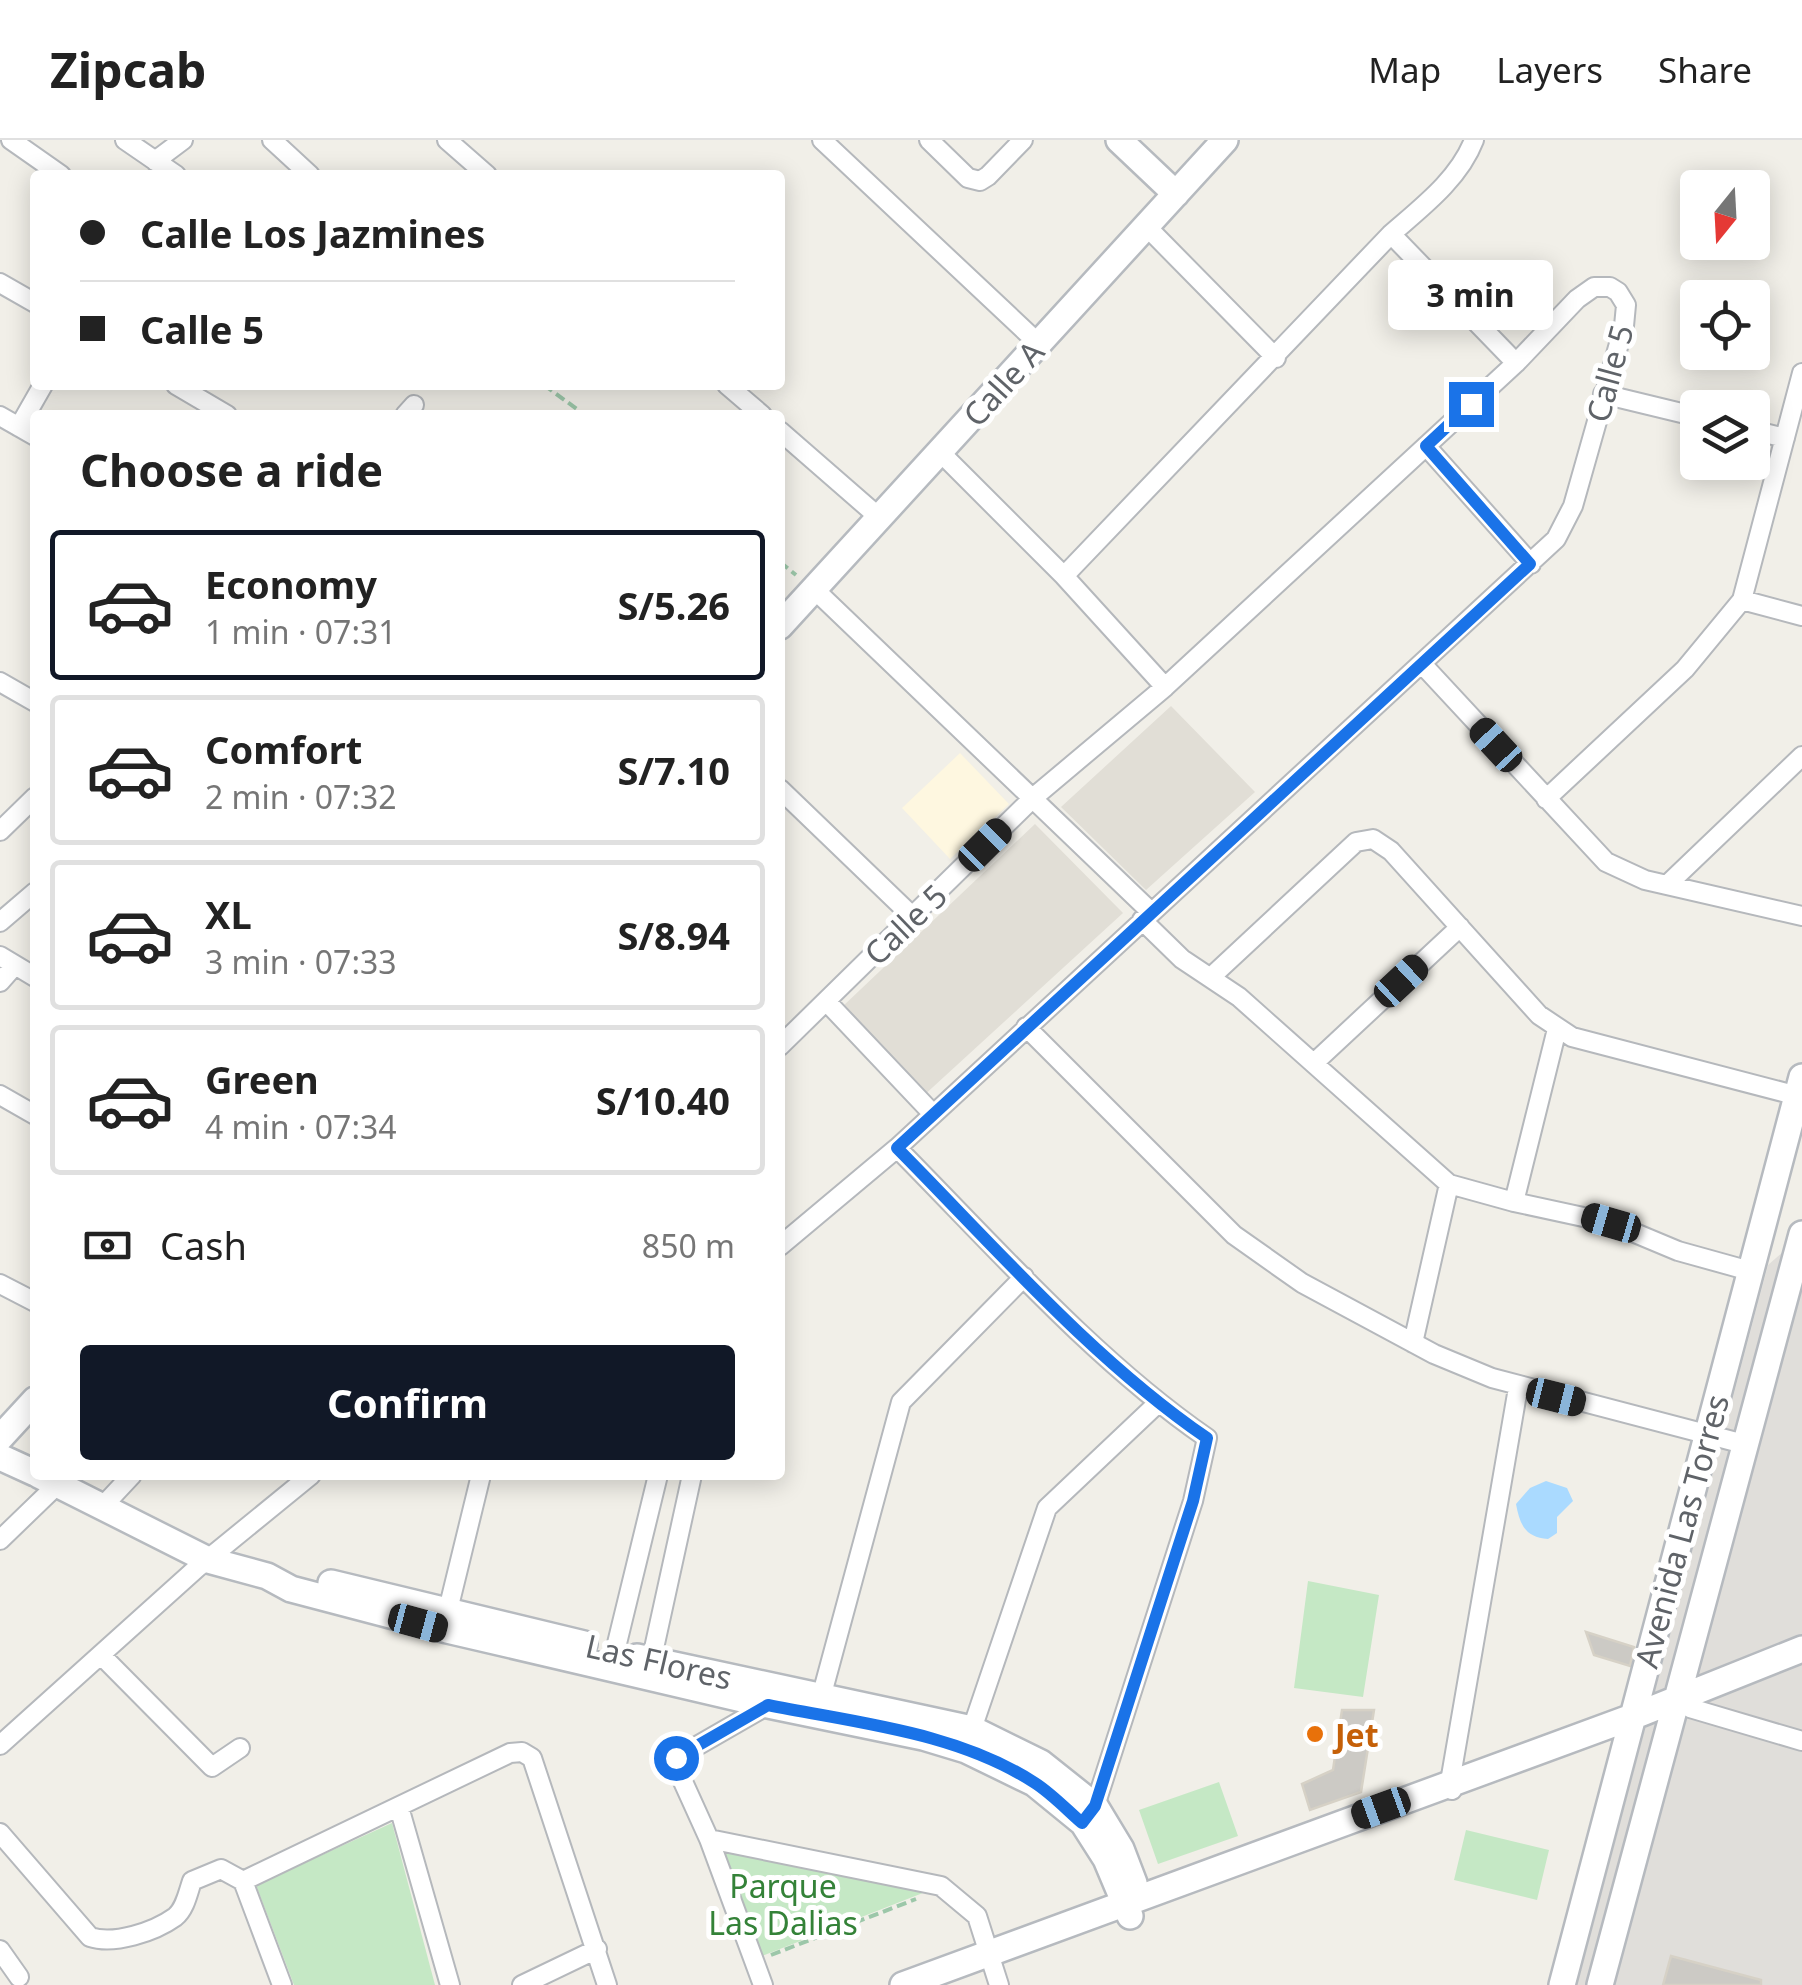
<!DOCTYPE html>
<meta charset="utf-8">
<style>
:root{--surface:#fff;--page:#f6f6f6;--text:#222;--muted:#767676;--line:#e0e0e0;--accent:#111827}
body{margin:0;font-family:"Noto Sans",sans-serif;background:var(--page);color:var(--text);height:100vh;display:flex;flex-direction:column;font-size:38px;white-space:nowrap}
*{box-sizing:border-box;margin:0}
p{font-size:32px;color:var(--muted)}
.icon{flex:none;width:55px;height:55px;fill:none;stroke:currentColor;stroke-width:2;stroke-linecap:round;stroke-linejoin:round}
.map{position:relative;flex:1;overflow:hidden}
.sheet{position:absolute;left:30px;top:270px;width:755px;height:1070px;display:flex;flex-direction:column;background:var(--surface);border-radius:10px;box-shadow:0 5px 25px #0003}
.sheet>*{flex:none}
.top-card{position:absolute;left:30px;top:30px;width:755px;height:220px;border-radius:10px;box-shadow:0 5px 25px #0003;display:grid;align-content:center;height:220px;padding:0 50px;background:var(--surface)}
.needle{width:65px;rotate:198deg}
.tools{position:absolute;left:1680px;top:30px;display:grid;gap:20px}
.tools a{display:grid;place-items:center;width:90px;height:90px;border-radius:10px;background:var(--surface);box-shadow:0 5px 25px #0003;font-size:50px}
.end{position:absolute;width:45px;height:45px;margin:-22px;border:12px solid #1a73e8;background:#fff;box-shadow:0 0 0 5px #fff}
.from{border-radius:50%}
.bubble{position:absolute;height:70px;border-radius:10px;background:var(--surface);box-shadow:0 5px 25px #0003;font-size:32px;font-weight:700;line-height:70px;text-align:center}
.car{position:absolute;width:30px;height:60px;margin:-30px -15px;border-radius:12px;box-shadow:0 0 8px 2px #0007;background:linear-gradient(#222 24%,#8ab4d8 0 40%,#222 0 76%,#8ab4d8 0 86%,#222 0)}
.top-card b{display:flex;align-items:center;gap:35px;height:95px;font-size:38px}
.top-card b+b{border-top:2px solid var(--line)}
.top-card i{width:25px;height:25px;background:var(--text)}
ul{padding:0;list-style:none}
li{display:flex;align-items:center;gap:30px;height:150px;margin:0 20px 15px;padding:0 30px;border:5px solid var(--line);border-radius:10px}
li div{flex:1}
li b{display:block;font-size:38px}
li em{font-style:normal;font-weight:700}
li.selected{border-color:var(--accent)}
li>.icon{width:90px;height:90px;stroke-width:1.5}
h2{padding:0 50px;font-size:45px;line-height:120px}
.pay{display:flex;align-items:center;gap:25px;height:110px;padding:0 50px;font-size:38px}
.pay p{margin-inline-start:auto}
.primary-button{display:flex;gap:20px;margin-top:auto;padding:20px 50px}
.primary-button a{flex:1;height:115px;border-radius:10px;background:var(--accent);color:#fff;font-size:40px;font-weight:700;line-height:115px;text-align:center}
header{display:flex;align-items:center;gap:60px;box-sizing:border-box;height:140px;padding:0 50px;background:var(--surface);border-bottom:2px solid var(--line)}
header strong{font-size:48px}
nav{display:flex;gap:55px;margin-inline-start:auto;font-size:35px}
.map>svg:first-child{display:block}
</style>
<header>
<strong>Zipcab</strong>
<nav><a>Map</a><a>Layers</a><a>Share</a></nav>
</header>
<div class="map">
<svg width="1802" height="1845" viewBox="0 0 1802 1845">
<rect width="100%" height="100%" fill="#f1efe8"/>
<path fill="#fef7e0" d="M 960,613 L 1009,664 L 950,719 L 902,668 Z"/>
<path fill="#e0deda" d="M 1802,1095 L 1802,1845 L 1577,1845 L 1768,1125 Z"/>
<path fill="#e1ded6" d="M 1171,566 L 1255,652 L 1146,750 L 1061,667 Z
M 1035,684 L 1123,773 L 921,958 L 841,868 Z"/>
<path fill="#c5e8c5" d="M 1308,1441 L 1379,1455 L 1363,1557 L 1294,1548 Z
M 1219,1642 L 1238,1696 L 1158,1724 L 1139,1670 Z
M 392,1683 L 435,1845 L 294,1845 L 256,1745 Z
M 1466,1690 L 1549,1710 L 1537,1760 L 1454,1740 Z
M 718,1706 L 933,1749 L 757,1818 Z"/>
<path fill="#aadaff" d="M 1546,1341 L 1567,1348 L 1573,1361 L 1557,1377 L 1557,1393 L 1548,1399 C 1525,1397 1520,1385 1516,1364 L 1530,1348 Z"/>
<path fill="#cccac5" stroke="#d6d1c6" stroke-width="2.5" d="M 1586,1492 L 1634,1507 L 1630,1526 L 1594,1515 Z
M 1342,1570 L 1374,1570 L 1361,1652 L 1310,1670 L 1302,1644 L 1333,1630 Z
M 1671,1816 L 1761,1840 L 1761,1845 L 1663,1845 Z"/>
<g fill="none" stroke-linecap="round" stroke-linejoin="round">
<g stroke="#b5b8bc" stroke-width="22">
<path id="street" d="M 11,0 L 61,35
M 125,0 L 176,35
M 272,0 L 310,35
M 447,0 L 487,35
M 822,0 L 1038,203
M 929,0 L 968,38 L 980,41 L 988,36 L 1023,0
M 155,21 L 183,0
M 1147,87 L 1276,218
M 1391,94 L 1516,223
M 0,143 L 35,163
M 176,245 L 227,275
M 727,245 L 762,275
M 1603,254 L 1698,277
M 405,275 L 414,265
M 0,276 L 35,296
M 19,287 L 43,245
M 1752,290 L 1785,298
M 780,291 L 881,379
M 1426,306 L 1531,424
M 940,312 L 1064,436 L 1165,547
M 1064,436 L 1391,94 C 1422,67 1459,39 1474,0
M 814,449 L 1151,772
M 1742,460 L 1802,476
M 1422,524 L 1606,722 L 1645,740 L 1802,776
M 0,542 L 35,562
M 780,649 L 913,777
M 1546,659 L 1685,529 L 1742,460 L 1802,233
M 0,691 L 35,657
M 1667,745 L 1802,616
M 1142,780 L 1182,819 L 1239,857 L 1449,1044 L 1413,1203
M 0,782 L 35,752
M 0,816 L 35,837
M 1211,837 L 1356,702 L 1373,699 L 1391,711 L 1539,875 L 1572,897 L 1802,957
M 0,842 L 15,825
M 826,861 L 933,974
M 1026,887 L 1234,1095 L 1302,1143 L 1434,1214 L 1492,1238 L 1744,1304
M 780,906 L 1034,657 L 1165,547 L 1516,223 L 1577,159 L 1594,147 L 1610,147 L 1618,152 L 1626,165 L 1624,186 L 1573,366 L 1556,399 L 897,1008 L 780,1106
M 1314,923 L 1460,787
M 0,955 L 35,975
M 897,1008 C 993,1105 1095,1221 1207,1298 L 1193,1361 L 1095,1666 L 1089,1674
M 1449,1044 L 1514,1062 L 1611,1083 L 1678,1111 L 1750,1131
M 1514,1062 L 1557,889
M 0,1144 L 35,1162
M 103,1366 L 132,1335
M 0,1400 L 58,1344
M 448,1470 L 481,1335
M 101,1515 L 212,1627 L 240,1608
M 611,1528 L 658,1335
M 649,1531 L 692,1335
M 819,1565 L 901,1262 L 1024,1137
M 1690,1568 L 1802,1601
M 972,1589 L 1047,1368 L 1157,1264
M 0,1605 L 197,1428 L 311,1335
M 1452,1650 L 1450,1642 L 1518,1248
M 399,1667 L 450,1845
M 0,1693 L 90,1797 C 114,1805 154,1792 175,1777 C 185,1769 188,1753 192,1741 L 221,1729 L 243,1741 L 282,1845
M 709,1699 L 941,1746 L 977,1776 L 999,1845
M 243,1741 L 510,1613 L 522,1612 L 532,1618 L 607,1845
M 0,1810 L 19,1837
M 522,1845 L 597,1809
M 763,1845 L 709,1699 L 675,1624 L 676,1618 L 768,1565"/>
</g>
<g stroke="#b6babf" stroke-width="30">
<path id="secondary" d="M 1119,0 L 1176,54
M 780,486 L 1225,0
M 0,1298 L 35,1260
M 0,1317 L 35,1333
M 39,1335 L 208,1420 L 267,1436 L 291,1449 L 447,1490 L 768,1565 L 923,1597 L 966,1610 L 1034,1643 L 1083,1683 L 1106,1719 L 1130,1776
M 331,1443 L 584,1504
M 637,1517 L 972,1589 L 1041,1623 L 1095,1666 L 1121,1709 L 1134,1743
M 903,1845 L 1632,1577 L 1802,1509
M 1562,1845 L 1802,937
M 1600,1845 L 1802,1094"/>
</g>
<path stroke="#9cc7a9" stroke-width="4" stroke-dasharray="10 5" stroke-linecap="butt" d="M 544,245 L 585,275
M 780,422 L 796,435
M 771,1815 L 916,1759"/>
<use href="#street" stroke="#fff" stroke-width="18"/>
<use href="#secondary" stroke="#fff" stroke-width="25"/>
</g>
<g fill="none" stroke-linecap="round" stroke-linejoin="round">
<path stroke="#1a73e8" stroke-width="12" d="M 676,1618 L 768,1565 C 857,1583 957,1592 1035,1643 C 1052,1654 1067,1670 1082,1683 L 1095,1666 L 1193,1361 L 1207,1298 C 1093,1220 994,1106 897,1008 L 1530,424 L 1426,306 L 1471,264"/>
</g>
<circle fill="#e8710a" stroke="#fff" stroke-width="4" cx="1315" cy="1594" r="10"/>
<g text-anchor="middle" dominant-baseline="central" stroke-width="10" stroke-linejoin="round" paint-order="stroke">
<g font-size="32" fill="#5f6368" stroke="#fff">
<text transform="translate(1609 233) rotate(-75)">Calle 5</text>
<text transform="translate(1003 243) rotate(-48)">Calle A</text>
<text transform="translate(905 784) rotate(-44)">Calle 5</text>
<text transform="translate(1681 1391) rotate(-75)">Avenida Las Torres</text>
<text transform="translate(659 1521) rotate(13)">Las Flores</text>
</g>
<g font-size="32" font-weight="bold" fill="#c56008" stroke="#fff" text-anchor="start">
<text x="1335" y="1594">Jet</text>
</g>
<g font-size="32" fill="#348238" stroke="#fff">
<text x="783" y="1745">Parque<tspan x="783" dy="37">Las Dalias</tspan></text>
</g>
</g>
</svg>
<div class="tools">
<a><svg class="needle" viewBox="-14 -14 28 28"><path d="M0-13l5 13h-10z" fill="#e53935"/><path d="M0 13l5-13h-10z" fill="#767676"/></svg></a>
<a><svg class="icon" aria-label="locate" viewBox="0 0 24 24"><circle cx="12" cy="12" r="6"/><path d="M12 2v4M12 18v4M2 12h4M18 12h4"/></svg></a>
<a><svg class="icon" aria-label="layers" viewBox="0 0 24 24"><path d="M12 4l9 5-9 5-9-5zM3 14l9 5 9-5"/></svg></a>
</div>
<i class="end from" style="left:676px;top:1618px"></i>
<i class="end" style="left:1471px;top:264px"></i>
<div class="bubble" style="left:1388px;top:120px;width:165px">3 min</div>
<i class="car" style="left:1496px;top:605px;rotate:317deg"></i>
<i class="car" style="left:985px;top:705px;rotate:45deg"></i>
<i class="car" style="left:1401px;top:841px;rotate:47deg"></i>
<i class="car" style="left:1611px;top:1083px;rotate:286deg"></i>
<i class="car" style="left:1556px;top:1257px;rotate:104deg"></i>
<i class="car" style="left:418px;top:1483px;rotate:105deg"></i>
<i class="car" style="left:1381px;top:1668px;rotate:250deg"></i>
<div class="top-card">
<b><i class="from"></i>Calle Los Jazmines</b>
<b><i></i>Calle 5</b>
</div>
<section class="sheet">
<h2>Choose a ride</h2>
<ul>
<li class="selected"><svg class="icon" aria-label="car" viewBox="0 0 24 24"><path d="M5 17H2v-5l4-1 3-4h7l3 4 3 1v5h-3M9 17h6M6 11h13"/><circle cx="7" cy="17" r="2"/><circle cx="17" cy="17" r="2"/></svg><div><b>Economy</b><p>1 min · 07:31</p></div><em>S/5.26</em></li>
<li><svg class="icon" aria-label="car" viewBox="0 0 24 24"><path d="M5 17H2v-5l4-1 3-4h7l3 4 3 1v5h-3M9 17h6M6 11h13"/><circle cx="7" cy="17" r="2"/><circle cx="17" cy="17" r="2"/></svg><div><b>Comfort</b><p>2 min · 07:32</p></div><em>S/7.10</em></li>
<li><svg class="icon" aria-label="car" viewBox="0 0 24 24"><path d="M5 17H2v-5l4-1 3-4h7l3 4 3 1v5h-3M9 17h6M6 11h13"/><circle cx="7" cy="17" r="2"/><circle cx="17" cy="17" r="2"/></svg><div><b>XL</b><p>3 min · 07:33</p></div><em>S/8.94</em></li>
<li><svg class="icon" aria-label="car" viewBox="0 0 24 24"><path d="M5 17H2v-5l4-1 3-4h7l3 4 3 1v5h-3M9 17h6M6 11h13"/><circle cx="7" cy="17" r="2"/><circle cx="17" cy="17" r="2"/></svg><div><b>Green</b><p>4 min · 07:34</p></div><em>S/10.40</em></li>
</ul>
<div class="pay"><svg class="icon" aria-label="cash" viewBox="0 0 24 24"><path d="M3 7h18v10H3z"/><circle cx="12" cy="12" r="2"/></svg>Cash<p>850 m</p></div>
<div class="primary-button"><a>Confirm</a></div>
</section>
</div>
